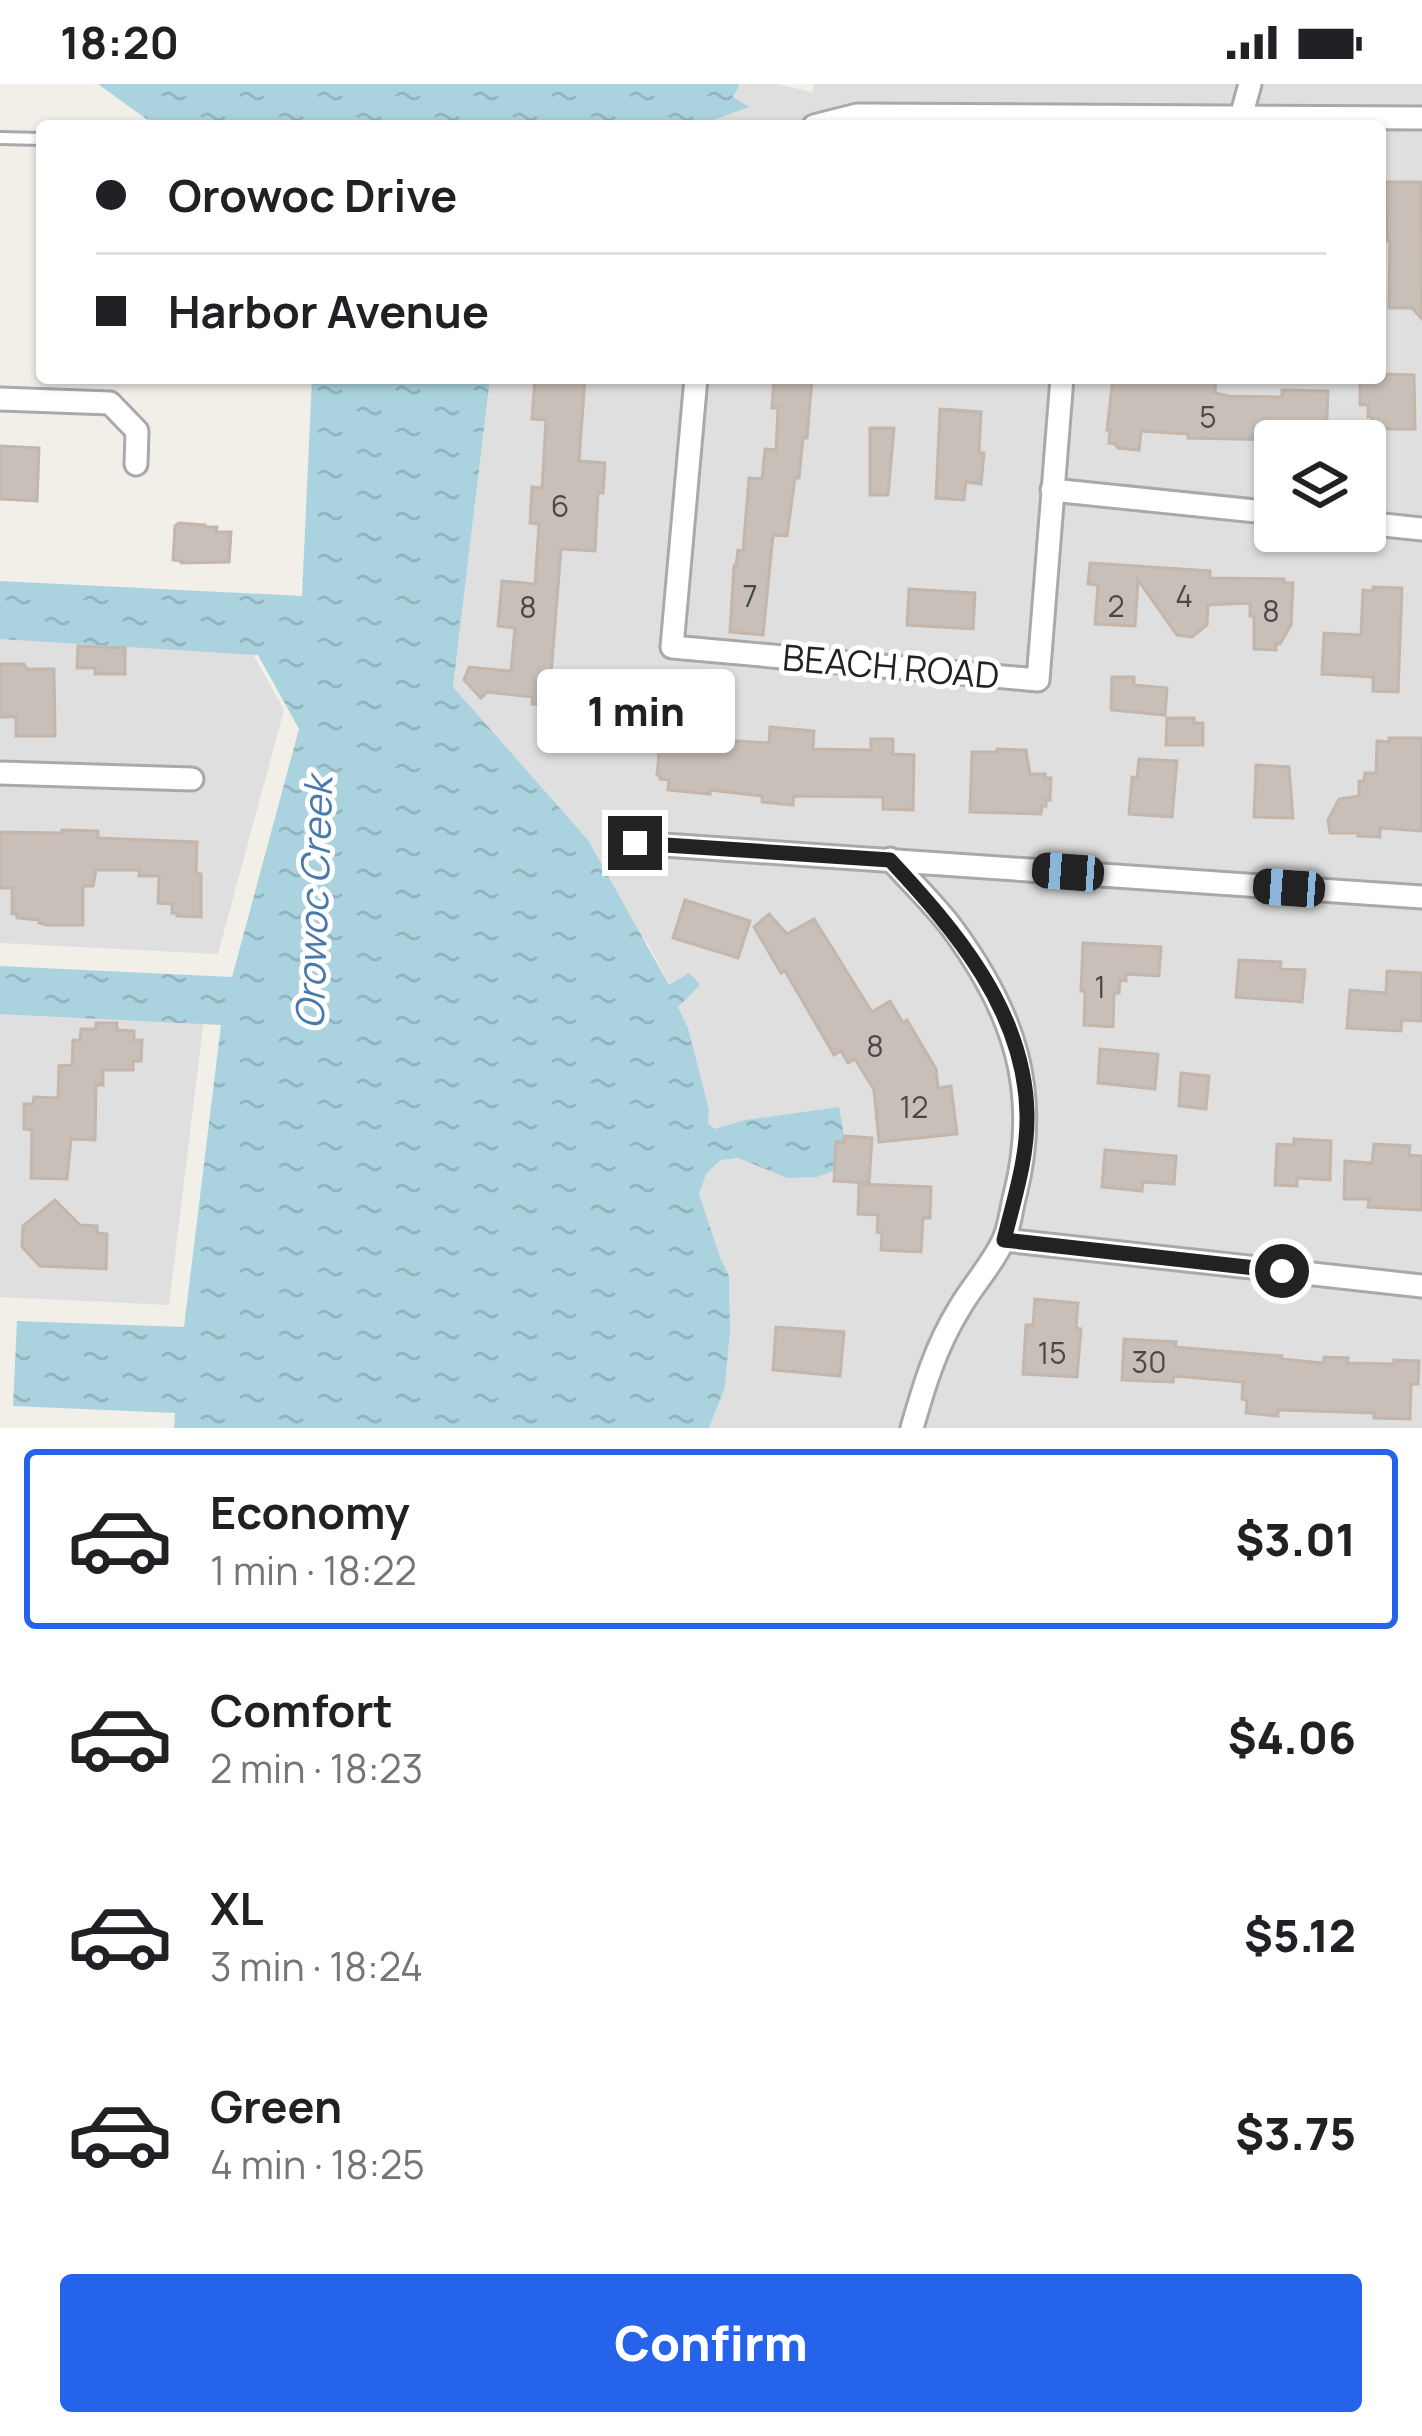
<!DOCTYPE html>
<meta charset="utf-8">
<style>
:root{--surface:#fff;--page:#f2f2f2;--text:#202124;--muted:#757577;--line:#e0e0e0;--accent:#2563eb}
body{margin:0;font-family:Manrope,sans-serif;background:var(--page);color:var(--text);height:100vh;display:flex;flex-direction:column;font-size:45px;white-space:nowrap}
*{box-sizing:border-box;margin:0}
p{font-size:39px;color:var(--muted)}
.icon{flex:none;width:66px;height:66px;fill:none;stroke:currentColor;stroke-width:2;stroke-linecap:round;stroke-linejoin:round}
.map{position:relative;height:1344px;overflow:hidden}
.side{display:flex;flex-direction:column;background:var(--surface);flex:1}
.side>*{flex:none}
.hud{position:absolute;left:36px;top:36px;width:1350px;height:264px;border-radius:12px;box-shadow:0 3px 9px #0004;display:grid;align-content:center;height:264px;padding:0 60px;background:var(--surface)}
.fabs{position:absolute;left:1254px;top:336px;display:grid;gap:24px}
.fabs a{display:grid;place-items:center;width:132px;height:132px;border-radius:12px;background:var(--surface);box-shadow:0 3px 9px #0004;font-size:60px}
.end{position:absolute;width:54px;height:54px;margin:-27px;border:15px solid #222;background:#fff;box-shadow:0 0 0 6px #fff}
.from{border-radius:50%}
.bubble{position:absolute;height:84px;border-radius:12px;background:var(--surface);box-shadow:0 3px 9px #0004;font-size:39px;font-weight:800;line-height:84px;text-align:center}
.car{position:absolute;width:36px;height:72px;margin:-36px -18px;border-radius:15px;box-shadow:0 0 9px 3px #0007;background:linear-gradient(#222 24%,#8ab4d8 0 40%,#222 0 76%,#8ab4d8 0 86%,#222 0)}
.hud b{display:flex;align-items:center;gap:42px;height:114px;font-size:45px}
.hud b+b{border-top:3px solid var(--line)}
.hud i{width:30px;height:30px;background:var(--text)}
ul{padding:21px 0 0;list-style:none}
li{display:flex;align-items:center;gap:36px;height:180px;margin:0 24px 18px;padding:0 36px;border:6px solid transparent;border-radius:12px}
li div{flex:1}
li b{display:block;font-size:45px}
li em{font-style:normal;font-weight:800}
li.on{border-color:var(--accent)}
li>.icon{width:108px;height:108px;stroke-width:1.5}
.button{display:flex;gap:24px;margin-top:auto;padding:24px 60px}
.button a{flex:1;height:138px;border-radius:12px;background:var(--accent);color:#fff;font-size:48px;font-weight:800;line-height:138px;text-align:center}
.status{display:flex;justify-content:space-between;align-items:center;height:84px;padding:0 60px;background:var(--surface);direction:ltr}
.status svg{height:33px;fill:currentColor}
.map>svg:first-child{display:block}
</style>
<div class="status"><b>18:20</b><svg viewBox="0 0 49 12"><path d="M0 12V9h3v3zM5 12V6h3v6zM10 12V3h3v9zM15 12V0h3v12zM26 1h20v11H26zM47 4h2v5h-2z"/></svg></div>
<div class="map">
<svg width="1422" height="1344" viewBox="0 0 1422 1344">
<defs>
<pattern id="water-ripples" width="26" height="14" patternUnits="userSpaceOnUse" patternTransform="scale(3)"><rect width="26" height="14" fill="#aad3df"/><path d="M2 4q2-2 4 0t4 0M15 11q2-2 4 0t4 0" fill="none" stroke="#92b5bf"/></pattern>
</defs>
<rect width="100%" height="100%" fill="#f2efe9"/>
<path fill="#e0dfdf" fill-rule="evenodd" d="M 740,0 L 777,0 L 812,8 L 814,0 L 1422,0 L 1422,1344 L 709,1344 L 725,1303 L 730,1247 L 729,1192 L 720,1173 L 699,1110 L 706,1090 L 721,1076 L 739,1074 L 787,1094 L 839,1024 L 745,1036 L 714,1046 L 708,1038 L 688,944 L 678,923 L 699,901 L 670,902 L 648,860 L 453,603 L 490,294 L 1380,294 L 1380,42 L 697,42 L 747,23 L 733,13 ZM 1275,357 L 1365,357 L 1365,447 L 1275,447 Z
M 0,540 L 245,556 L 284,626 L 218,870 L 0,859 Z
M 0,916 L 205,926 L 169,1221 L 0,1213 Z"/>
<path fill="url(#water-ripples)" d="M 98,0 L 740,0 L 733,13 L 749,23 L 697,42 L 156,42 Z
M 312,294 L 490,294 L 453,603 L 588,756 L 669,901 L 689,889 L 700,901 L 678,923 L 688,944 L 709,1026 L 708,1039 L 715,1045 L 745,1036 L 839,1023 L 845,1057 L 838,1085 L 817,1093 L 787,1094 L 738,1074 L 721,1076 L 706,1090 L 699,1110 L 720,1173 L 729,1192 L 730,1247 L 725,1303 L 709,1344 L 174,1344 L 175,1329 L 13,1322 L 17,1237 L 184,1243 L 221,941 L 0,930 L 0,882 L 232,893 L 299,645 L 258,571 L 0,555 L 0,497 L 302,512 Z"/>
<path fill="#c7bfb8" stroke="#c4b6ab" stroke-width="3" d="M 1385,98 L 1421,98 L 1422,235 L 1412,224 L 1389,224 L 1390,157 L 1387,157 Z
M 1380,290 L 1414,291 L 1415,345 L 1380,345 L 1380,342 L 1372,342 L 1372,333 L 1368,333 L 1368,321 L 1360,321 L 1360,296 L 1380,294 Z
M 535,294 L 585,294 L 579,377 L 605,379 L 603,409 L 598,409 L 595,467 L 561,465 L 551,591 L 578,593 L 578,599 L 601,601 L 596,652 L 570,650 L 572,624 L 532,620 L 533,613 L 487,608 L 481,614 L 464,596 L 469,583 L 511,587 L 515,544 L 498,542 L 502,497 L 535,500 L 539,440 L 530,439 L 532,403 L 542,404 L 546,336 L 532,335 Z
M 774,294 L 812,294 L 807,354 L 803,354 L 799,394 L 795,394 L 787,452 L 773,451 L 763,551 L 730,548 L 734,482 L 736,482 L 738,466 L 743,467 L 749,394 L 762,395 L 765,365 L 776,366 L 778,324 L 772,324 Z
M 1113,294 L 1216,295 L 1215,309 L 1229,312 L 1282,313 L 1282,306 L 1328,307 L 1326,357 L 1188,354 L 1188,350 L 1141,347 L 1139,366 L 1118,364 L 1115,360 L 1109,359 L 1110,346 L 1107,346 Z
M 940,325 L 981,328 L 979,369 L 984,369 L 981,400 L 966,398 L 964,416 L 936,414 Z
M 870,344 L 894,344 L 888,411 L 870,411 Z
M 0,362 L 39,364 L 37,417 L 0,415 Z
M 179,439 L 205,441 L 205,443 L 217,443 L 216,448 L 231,448 L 229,478 L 181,479 L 181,477 L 173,476 L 175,442 Z
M 1090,479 L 1210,487 L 1210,494 L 1284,495 L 1284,499 L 1293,499 L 1291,541 L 1280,560 L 1276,560 L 1276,566 L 1254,565 L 1254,532 L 1250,532 L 1250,519 L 1208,521 L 1207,541 L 1192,553 L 1177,551 L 1138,496 L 1135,542 L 1095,540 L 1098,501 L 1088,500 Z
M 1373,503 L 1402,504 L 1398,608 L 1373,607 L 1373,593 L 1322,590 L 1324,549 L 1361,551 L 1363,506 L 1373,507 Z
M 909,505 L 975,509 L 973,545 L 907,541 Z
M 78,562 L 125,564 L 125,590 L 95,590 L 95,584 L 77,584 Z
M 0,580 L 24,580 L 27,585 L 54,585 L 55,652 L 16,652 L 16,633 L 0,633 Z
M 684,591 L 706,593 L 703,639 L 724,641 L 722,656 L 769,659 L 770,643 L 814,647 L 813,665 L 871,666 L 871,655 L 893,655 L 893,670 L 914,671 L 913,726 L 883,725 L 883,713 L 794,712 L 793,721 L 762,718 L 762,712 L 710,706 L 710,710 L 668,706 L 669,696 L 660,695 L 660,692 L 657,691 L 662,635 L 680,637 Z
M 1112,593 L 1134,593 L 1134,601 L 1167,604 L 1165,631 L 1111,626 Z
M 1167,634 L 1194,634 L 1194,639 L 1203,639 L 1203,661 L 1166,661 Z
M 1389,654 L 1422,654 L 1422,747 L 1380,744 L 1380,753 L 1358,752 L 1359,749 L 1330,749 L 1328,736 L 1339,715 L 1359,712 L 1359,697 L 1364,697 L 1365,689 L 1376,689 L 1377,657 L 1389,658 Z
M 997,665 L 1026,666 L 1030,690 L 1045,690 L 1045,694 L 1051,694 L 1050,716 L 1046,716 L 1046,722 L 1042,722 L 1041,730 L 970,728 L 972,668 L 996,668 Z
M 1139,675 L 1177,677 L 1172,733 L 1129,730 L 1132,693 L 1137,694 Z
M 1256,681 L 1289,683 L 1293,734 L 1254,733 Z
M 62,746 L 98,747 L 98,754 L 197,758 L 196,789 L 201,790 L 201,833 L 177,832 L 177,829 L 172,829 L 172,820 L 158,819 L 159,792 L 139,792 L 139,786 L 96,786 L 93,802 L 83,802 L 83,841 L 47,841 L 39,839 L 39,836 L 17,834 L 17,830 L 12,830 L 12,804 L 0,804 L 0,748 L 62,749 Z
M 685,816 L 750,837 L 738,874 L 673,854 Z
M 769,830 L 787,850 L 814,835 L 872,928 L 890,917 L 903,939 L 907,936 L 936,985 L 938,1004 L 951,1002 L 957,1050 L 879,1058 L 874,1006 L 855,975 L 848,979 L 841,967 L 834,971 L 785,887 L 781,889 L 754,843 Z
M 1083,859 L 1161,863 L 1159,892 L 1126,890 L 1126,897 L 1120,896 L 1119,909 L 1114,909 L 1113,943 L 1084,941 L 1085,907 L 1081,907 Z
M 1239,876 L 1281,878 L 1280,885 L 1305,886 L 1302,918 L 1236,913 Z
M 1387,887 L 1422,889 L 1422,937 L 1402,936 L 1401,947 L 1347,944 L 1350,906 L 1386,909 Z
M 96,939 L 117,939 L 117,946 L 134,947 L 134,956 L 142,956 L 141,977 L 133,977 L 133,986 L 103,986 L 103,1001 L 96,1001 L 95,1056 L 71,1055 L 67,1095 L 31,1094 L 32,1046 L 24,1045 L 24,1020 L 33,1020 L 34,1013 L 58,1014 L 59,982 L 72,981 L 73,956 L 80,956 L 81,945 L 96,945 Z
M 1100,965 L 1158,970 L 1155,1005 L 1098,999 Z
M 1181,989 L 1209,992 L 1206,1025 L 1179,1022 Z
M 845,1052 L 872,1054 L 869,1099 L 834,1097 L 836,1058 L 844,1058 Z
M 1294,1055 L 1331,1057 L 1330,1096 L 1297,1094 L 1297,1102 L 1275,1101 L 1277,1060 L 1294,1061 Z
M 1374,1060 L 1410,1062 L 1409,1071 L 1422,1072 L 1422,1126 L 1368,1123 L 1369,1115 L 1344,1115 L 1345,1077 L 1372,1079 Z
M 1105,1066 L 1176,1072 L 1174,1100 L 1143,1098 L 1142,1107 L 1102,1103 Z
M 859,1100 L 931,1103 L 930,1134 L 923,1134 L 921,1168 L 881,1166 L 882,1149 L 877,1148 L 878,1131 L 858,1130 Z
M 55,1116 L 80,1141 L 97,1142 L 97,1149 L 107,1150 L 106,1185 L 40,1182 L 22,1163 L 23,1142 Z
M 1035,1215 L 1078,1219 L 1076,1244 L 1081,1245 L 1077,1293 L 1023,1290 L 1026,1241 L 1033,1241 Z
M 776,1243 L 844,1248 L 840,1292 L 773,1286 Z
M 1124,1255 L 1176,1258 L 1175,1263 L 1282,1272 L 1282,1275 L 1323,1279 L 1324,1273 L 1348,1274 L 1347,1279 L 1394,1280 L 1394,1276 L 1419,1277 L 1418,1300 L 1411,1300 L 1410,1335 L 1374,1334 L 1374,1329 L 1278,1326 L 1278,1332 L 1246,1329 L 1247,1316 L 1242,1315 L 1243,1298 L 1174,1292 L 1173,1298 L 1122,1296 Z"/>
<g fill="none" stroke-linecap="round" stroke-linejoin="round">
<g stroke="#a9a9a9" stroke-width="16">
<path id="lane" d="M 0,54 L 42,55"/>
</g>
<g stroke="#a9a9a9" stroke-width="27">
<path id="street" d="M 1241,33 L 1250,0
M 814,42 L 857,31 L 1422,34
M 696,294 L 672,563 L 1038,596 L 1062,294
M 0,315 L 110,319 L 137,347 L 136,380
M 1052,406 L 1275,429
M 1365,439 L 1422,445
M 0,689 L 192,695
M 635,759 L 1422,813
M 890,775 C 911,798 934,820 952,844 C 1014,928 1041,1007 1015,1111 C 1011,1125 1010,1142 1004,1155 C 993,1180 972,1202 959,1225 C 936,1262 924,1302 912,1344
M 1004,1156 L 1422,1202"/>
</g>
<use href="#lane" stroke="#fff" stroke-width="10"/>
<use href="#street" stroke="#fff" stroke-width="21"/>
</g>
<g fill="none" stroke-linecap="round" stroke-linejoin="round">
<path stroke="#222" stroke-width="15" d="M 635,759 L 890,776 C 955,846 1025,927 1027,1030 C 1028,1073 1014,1115 1004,1156 L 1282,1187"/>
</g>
<g text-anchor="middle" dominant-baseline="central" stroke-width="10" stroke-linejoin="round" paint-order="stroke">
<g font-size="30" fill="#4b4948">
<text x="1208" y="332">5</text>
<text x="560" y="421">6</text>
<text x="750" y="511">7</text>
<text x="1184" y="511">4</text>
<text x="1116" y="521">2</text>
<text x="528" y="522">8</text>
<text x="1271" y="526">8</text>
<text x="1100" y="902">1</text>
<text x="875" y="961">8</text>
<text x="914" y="1022">12</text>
<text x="1052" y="1268">15</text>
<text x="1149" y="1277">30</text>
</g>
<g font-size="36" fill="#222" stroke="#fff">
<text transform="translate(891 582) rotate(5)">BEACH ROAD</text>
</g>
<g font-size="39" font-style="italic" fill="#4a7aab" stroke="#fff">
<text transform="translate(313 819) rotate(-88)">Orowoc Creek</text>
</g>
</g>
</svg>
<div class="fabs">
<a><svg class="icon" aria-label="layers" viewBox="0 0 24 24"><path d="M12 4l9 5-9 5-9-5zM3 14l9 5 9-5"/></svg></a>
</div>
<i class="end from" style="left:1282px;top:1187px"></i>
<i class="end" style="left:635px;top:759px"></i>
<div class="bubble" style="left:537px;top:585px;width:198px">1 min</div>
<i class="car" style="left:1068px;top:788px;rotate:274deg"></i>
<i class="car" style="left:1289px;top:804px;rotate:274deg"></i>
<div class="hud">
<b><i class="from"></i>Orowoc Drive</b>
<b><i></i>Harbor Avenue</b>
</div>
</div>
<section class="side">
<ul>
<li class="on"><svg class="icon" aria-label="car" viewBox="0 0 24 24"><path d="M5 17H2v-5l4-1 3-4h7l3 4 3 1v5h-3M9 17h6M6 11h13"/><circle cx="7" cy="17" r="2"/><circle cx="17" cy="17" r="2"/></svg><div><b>Economy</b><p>1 min · 18:22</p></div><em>$3.01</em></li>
<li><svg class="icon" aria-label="car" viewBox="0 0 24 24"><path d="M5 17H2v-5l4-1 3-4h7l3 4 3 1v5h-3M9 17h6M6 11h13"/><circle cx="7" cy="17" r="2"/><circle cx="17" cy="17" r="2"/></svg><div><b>Comfort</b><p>2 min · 18:23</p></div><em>$4.06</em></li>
<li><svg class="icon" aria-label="car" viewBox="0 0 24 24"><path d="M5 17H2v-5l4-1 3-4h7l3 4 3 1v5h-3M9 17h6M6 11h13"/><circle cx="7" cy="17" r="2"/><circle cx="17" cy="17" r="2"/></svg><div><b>XL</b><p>3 min · 18:24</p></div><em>$5.12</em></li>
<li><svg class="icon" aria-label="car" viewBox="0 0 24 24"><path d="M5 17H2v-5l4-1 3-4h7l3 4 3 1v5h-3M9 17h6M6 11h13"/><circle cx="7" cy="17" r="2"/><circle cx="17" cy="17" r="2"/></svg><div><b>Green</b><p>4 min · 18:25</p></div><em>$3.75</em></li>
</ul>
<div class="button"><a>Confirm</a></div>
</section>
